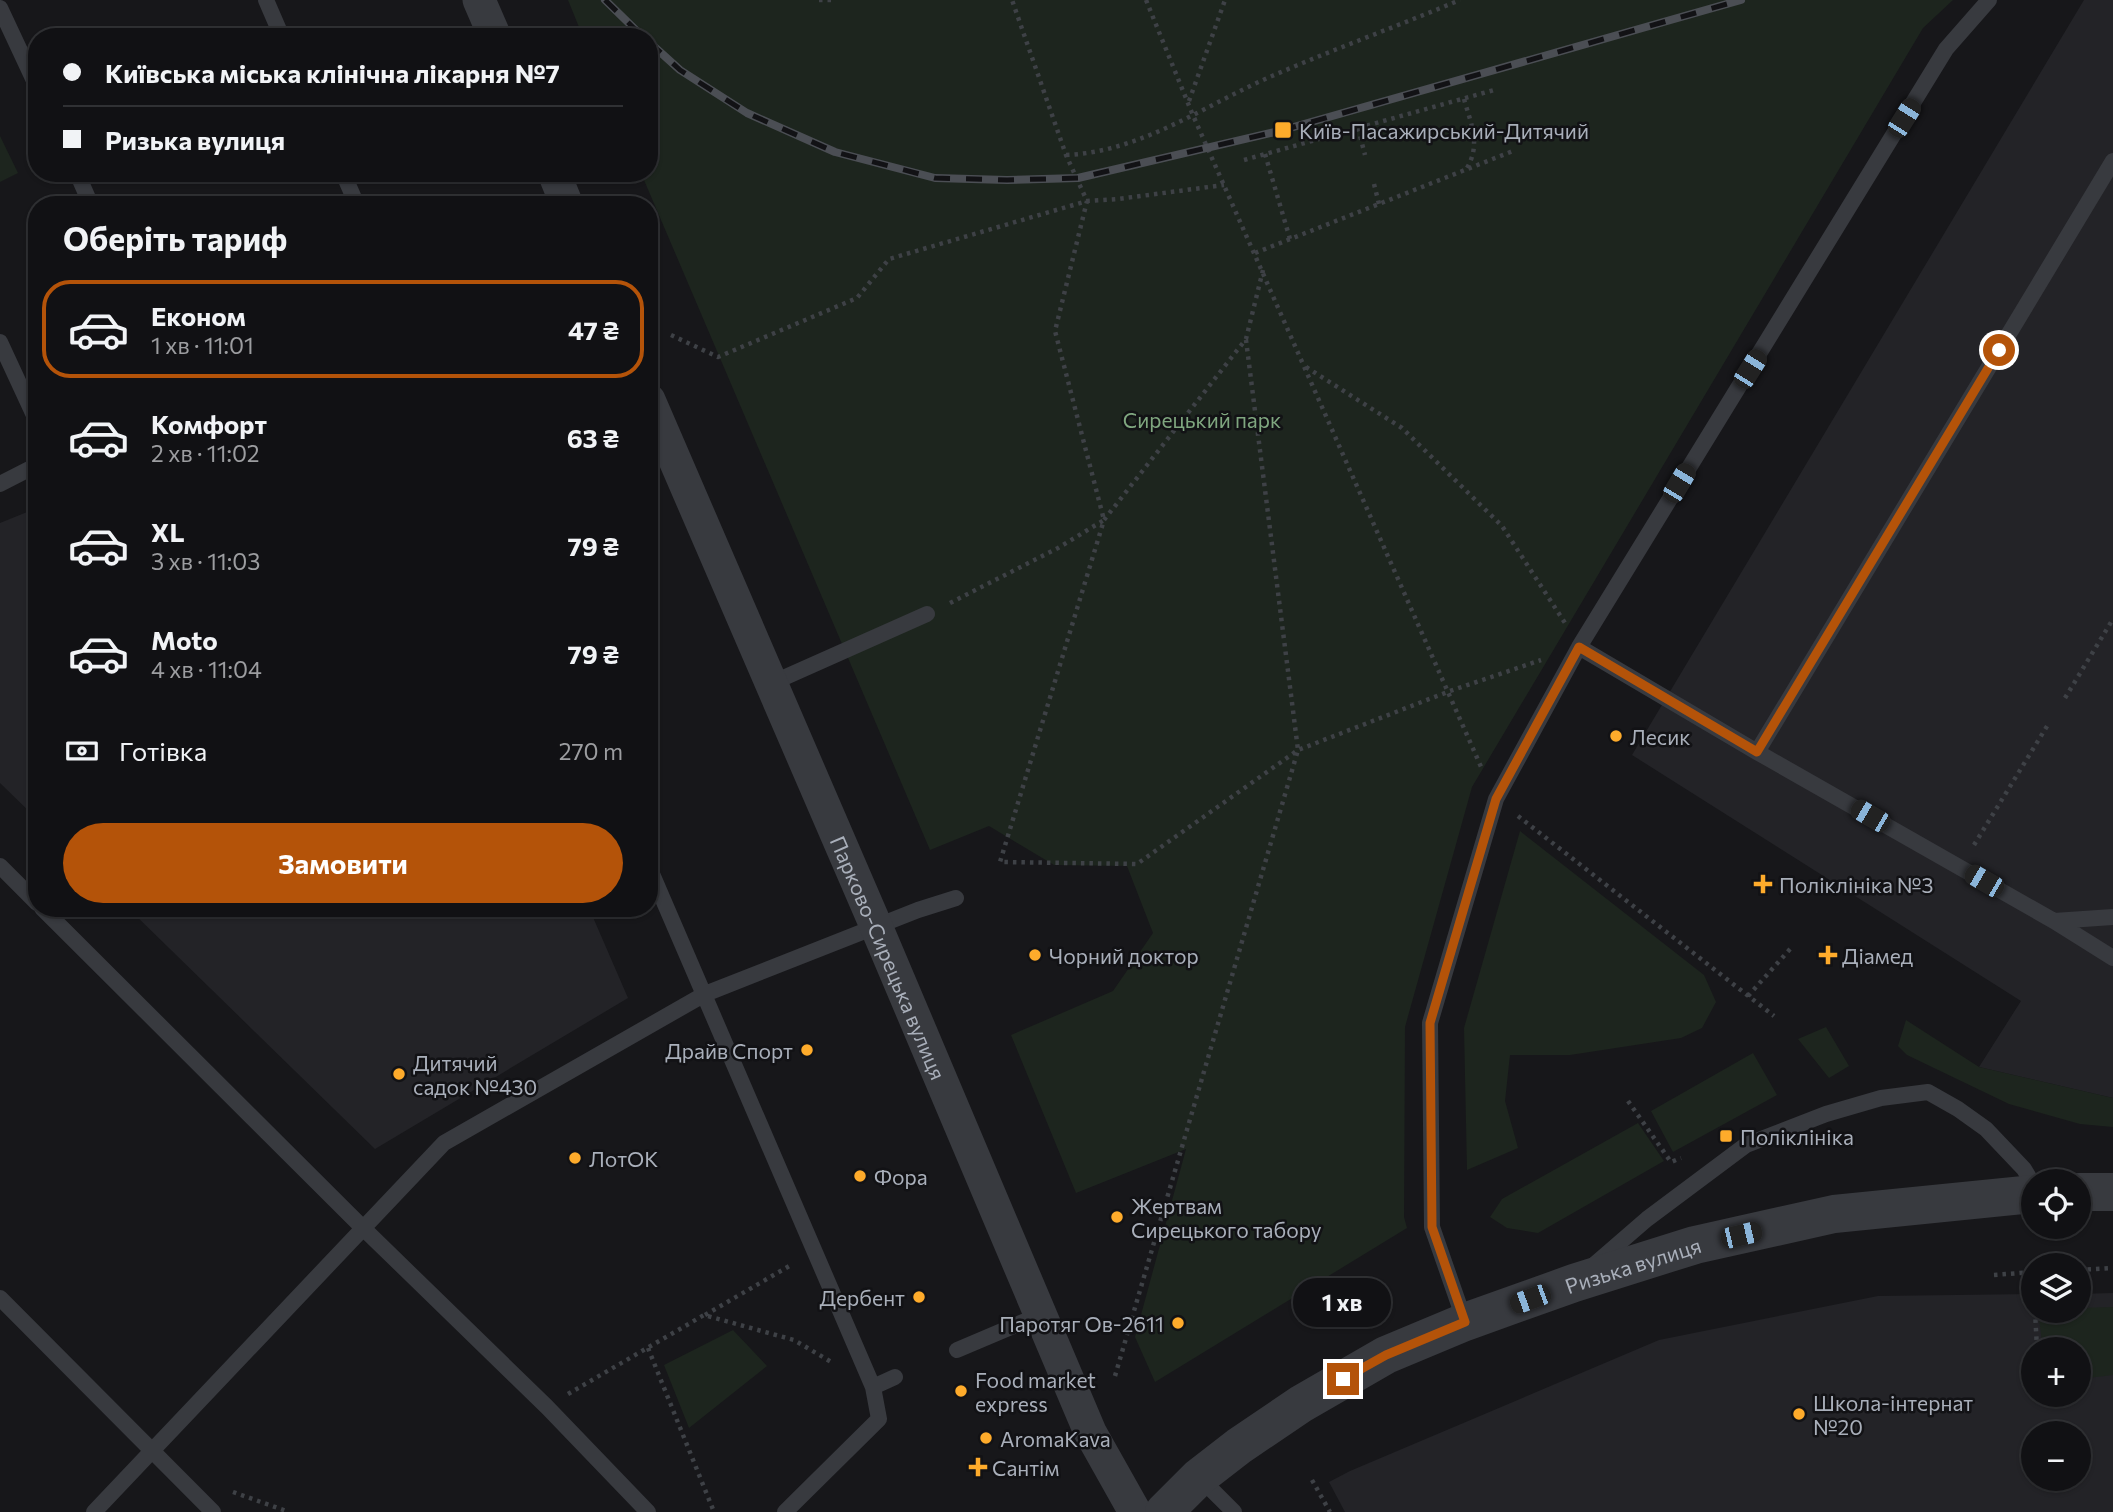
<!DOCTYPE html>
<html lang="uk">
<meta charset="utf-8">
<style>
:root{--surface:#111114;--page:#1e1f22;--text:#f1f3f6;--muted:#9c9da0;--line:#303134;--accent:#b45309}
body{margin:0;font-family:Commissioner,sans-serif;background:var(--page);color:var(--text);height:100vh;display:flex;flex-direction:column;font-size:26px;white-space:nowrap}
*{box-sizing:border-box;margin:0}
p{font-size:23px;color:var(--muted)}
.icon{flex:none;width:38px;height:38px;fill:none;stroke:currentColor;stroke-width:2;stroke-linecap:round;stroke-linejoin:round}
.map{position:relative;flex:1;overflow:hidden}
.side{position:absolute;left:28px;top:196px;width:630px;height:721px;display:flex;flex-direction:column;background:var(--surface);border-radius:28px;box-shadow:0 2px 5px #0004,0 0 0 2px var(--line)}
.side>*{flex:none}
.banner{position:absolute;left:28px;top:28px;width:630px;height:154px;border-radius:28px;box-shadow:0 2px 5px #0004,0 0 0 2px var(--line);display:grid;align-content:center;height:154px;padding:0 35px;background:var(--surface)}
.fabs{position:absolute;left:2021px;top:1169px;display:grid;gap:14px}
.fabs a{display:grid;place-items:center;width:70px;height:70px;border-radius:50%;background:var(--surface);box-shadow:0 2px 5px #0004,0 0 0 2px var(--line);font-size:35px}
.end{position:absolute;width:32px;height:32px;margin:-16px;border:9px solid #b45309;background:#fff;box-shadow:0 0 0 4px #fff}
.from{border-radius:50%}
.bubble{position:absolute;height:49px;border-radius:24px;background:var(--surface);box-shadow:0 2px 5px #0004,0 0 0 2px var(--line);font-size:23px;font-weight:700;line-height:49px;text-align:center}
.car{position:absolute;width:21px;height:42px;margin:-21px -10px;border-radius:9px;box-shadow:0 0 5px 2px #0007;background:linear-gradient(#222 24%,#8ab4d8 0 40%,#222 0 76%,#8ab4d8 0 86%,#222 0)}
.banner b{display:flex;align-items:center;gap:24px;height:66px;font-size:26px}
.banner b+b{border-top:2px solid var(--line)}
.banner i{width:18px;height:18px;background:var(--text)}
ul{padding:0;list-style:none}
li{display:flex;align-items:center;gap:21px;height:98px;margin:0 14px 10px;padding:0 21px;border:4px solid transparent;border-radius:28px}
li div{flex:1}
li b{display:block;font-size:26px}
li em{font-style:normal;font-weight:700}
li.current{border-color:var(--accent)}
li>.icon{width:63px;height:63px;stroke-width:1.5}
h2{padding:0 35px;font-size:32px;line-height:84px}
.pay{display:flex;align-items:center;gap:18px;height:77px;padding:0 35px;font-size:26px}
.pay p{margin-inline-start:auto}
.primary-button{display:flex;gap:14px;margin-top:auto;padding:14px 35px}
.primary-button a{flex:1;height:80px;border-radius:42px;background:var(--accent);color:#fff;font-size:28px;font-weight:700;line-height:80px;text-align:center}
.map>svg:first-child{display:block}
</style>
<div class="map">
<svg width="2113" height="1512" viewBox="0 0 2113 1512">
<rect width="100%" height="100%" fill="#17171a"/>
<path fill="#232327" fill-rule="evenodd" d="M 2084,0 L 2113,0 L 2113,1098 L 1979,1067 L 2021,1001 L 1632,755 Z
M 37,508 L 37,819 L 0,783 L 0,523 Z
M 128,908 L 589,908 L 628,998 L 375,1149 Z
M 2113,1293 L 2113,1512 L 1345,1512 L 1329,1482 L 1350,1471 L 1659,1340 L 1878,1296 L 2033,1294 L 2034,1311 L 2079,1311 L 2079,1294 ZM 2034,1349 L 2079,1349 L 2079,1395 L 2034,1395 ZM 2034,1433 L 2079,1433 L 2079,1479 L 2034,1479 Z"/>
<path fill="#1d251e" d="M 568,0 L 1953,0 L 1923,28 L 1472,787 L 1405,1027 L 1404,1217 L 1407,1228 L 1155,1382 L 1135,1337 L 1186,1149 L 1076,1193 L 1011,1035 L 1113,991 L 1153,933 L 1127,866 L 1054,865 L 989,826 L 930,850 L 641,173 L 649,173 L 649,37 L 583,37 Z
M 0,136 L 18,173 L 0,182 Z
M 1520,831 L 1704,975 L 1716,1002 L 1702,1028 L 1681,1038 L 1570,1055 L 1510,1055 L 1505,1101 L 1518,1148 L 1467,1170 L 1464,1028 Z
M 1906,1020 L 1979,1067 L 2113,1098 L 2113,1127 L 2080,1124 L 2009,1104 L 1907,1055 L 1898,1046 Z
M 1826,1027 L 1849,1066 L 1829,1078 L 1798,1039 Z
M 1753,1053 L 1777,1095 L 1673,1152 L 1651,1111 Z
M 1638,1123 L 1664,1161 L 1538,1233 L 1507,1228 L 1490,1217 L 1502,1199 Z
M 2113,1307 L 2113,1375 L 2079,1379 L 2079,1349 L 2043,1349 L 2038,1311 L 2079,1311 L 2079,1308 Z
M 733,1330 L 767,1366 L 689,1428 L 664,1365 Z"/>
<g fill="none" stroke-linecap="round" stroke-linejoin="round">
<path stroke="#3e4146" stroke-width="4.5" stroke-dasharray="3.5 5" stroke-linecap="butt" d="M 819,0 L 836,0
M 1146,0 L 1192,113 L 1482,769
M 1464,99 C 1471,124 1481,144 1467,168
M 1189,101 L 1225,0
M 1358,128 L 1365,155
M 1265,154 L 1290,239
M 1066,155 C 1141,152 1205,105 1272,76 C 1334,49 1398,26 1460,0
M 1244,160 L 1494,90
M 1374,184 L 1379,204
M 1255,253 L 1513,151
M 1263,270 L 1246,339 L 1104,520 L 1000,862 L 1137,864 L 1298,750 L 1450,691 L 1541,660
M 671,335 L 718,357 L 857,298 L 889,259 L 1087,201 L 1118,199 L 1224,185
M 1306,367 L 1402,428 L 1502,526 L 1565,623
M 950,603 L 1058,548 L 1104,520 L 1055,331 L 1087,201 L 1066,155 L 1012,0
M 2065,698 L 2113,619
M 1518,816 L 1774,1016
M 1974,845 L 2049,723
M 1748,996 L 1791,948
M 1628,1101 L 1671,1162 L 1681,1158
M 2079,1270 L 2113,1268
M 1994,1275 L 2034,1272
M 2035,1311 L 2037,1349
M 705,1315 L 791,1265
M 648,1348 L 714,1512
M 1115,1376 L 1298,750 L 1246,340
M 568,1394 L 704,1315 L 794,1340 L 833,1363
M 1312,1480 L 1330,1512
M 233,1492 L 289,1512"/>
<path stroke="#383a3f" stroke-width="16" d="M 266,0 L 282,37
M 0,8 L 37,87
M 77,173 L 91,205
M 343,173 L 357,205
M 0,342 L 37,422
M 0,484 L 37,465
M 1579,647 L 1757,752 L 2054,921 L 2113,958
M 772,683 L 927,614
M 1757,752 L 2113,161
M 0,866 L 37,903
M 649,867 L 873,1387 L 879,1419 L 785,1512
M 42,908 L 363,1228 L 547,1407 L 648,1512
M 2054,921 L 2113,917
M 1595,1264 L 1647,1219 L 1746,1145 L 1826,1114 L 1881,1098 L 1928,1092 L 1958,1109 L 1986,1129 L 2024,1169 L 2034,1186
M 0,1298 L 213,1512
M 1465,1322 L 1432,1227 L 1430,1023 L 1496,799 L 1579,647 L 1946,49 L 1989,0
M 957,1350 L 1042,1314
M 873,1387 L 895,1377
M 1199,1477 L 1234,1512
M 94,1512 L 444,1143 L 705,994 L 918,910 L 956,898"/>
<g stroke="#383a3f" stroke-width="33">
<path d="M 479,0 L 495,37"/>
<path d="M 554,173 L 567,205"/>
<path id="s1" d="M 649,400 L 876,926 L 1090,1432 L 1135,1512"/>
</g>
<g stroke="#383a3f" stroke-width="38">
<path d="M 2079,1192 L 2113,1192"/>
<path id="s2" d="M 1164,1512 L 1199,1477 L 1239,1446 L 1301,1404 L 1386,1355 L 1465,1322 L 1574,1283 L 1695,1245 L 1834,1214 L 2034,1194"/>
</g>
<g stroke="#4b4e54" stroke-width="8">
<path id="rail" d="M 605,0 L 643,37
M 649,42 L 680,70 L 747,113 L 835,152 L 935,178 L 1007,180 L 1078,178 L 1283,130 L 1741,0"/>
</g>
<use href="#rail" stroke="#121215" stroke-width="5" stroke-dasharray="16" stroke-linecap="butt"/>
</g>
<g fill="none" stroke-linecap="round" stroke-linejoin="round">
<path stroke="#b45309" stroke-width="9" d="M 1343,1379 L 1386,1355 L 1465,1322 L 1432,1227 L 1430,1023 L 1496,799 L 1579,647 L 1757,752 L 1999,350"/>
</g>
<g fill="#feab2b" stroke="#121215" stroke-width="2.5">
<rect x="1274" y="121" width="18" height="18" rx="3.5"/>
<circle cx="1616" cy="736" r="7"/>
<path d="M1759.5 873.5h7v7h7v7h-7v7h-7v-7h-7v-7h7z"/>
<circle cx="1035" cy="955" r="7"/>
<path d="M1824.5 944.5h7v7h7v7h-7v7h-7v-7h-7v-7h7z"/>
<circle cx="807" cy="1050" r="7"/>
<circle cx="399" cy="1074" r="7"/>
<rect x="1719" y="1129" width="14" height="14" rx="3.5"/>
<circle cx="575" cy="1158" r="7"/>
<circle cx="860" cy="1176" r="7"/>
<circle cx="1117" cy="1217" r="7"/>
<circle cx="919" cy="1297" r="7"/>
<circle cx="1178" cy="1323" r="7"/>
<circle cx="961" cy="1391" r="7"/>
<circle cx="1799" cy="1414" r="7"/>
<circle cx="986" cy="1438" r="7"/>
<path d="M974.5 1456.5h7v7h7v7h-7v7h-7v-7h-7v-7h7z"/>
</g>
<g text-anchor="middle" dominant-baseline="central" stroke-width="5" stroke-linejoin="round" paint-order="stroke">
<g font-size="21" fill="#a9afba" stroke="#121215" text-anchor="start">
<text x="1299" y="130">Київ-Пасажирський-Дитячий</text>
<text x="1630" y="736">Лесик</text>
<text x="1779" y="884">Поліклініка №3</text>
<text x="1049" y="955">Чорний доктор</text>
<text x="1842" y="955">Діамед</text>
<text x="793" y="1050" text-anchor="end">Драйв Спорт</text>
<text x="413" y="1062">Дитячий<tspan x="413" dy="24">садок №430</tspan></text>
<text x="1740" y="1136">Поліклініка</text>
<text x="589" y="1158">ЛотОК</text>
<text x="874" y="1176">Фора</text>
<text x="1131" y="1205">Жертвам<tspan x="1131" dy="24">Сирецького табору</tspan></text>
<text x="905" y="1297" text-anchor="end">Дербент</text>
<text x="1164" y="1323" text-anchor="end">Паротяг Ов-2611</text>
<text x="975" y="1379">Food market<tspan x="975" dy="24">express</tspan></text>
<text x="1813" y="1402">Школа-інтернат<tspan x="1813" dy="24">№20</tspan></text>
<text x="1000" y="1438">AromaKava</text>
<text x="992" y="1467">Сантім</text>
</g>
<g font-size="21" fill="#7fa67f" stroke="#121215">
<text x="1202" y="419">Сирецький парк</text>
</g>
<g font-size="21" fill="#a9afba" stroke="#121215">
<text stroke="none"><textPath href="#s1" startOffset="607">Парково-Сирецька вулиця</textPath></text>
<text stroke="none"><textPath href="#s2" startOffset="536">Ризька вулиця</textPath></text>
</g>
</g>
</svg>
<div class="fabs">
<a><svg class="icon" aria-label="locate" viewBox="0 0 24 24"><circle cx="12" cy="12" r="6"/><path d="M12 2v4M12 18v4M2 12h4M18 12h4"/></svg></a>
<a><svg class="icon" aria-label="layers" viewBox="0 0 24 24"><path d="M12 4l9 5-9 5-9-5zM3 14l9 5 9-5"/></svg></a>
<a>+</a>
<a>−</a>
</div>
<i class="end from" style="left:1999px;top:350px"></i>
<i class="end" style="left:1343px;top:1379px"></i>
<div class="bubble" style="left:1293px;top:1278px;width:98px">1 хв</div>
<i class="car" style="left:1904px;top:118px;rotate:32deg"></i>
<i class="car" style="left:1750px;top:369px;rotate:32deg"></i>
<i class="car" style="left:1679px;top:483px;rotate:31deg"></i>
<i class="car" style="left:1870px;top:816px;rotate:300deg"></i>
<i class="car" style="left:1984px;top:881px;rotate:300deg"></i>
<i class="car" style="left:1741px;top:1235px;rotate:77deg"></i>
<i class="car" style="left:1530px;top:1299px;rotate:250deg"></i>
<div class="banner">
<b><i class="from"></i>Київська міська клінічна лікарня №7</b>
<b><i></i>Ризька вулиця</b>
</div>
<section class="side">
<h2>Оберіть тариф</h2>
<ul>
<li class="current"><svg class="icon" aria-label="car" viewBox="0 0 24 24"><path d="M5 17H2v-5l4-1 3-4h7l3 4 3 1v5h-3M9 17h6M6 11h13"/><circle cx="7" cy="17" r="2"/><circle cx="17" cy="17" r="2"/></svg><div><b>Економ</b><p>1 хв · 11:01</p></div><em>47 ₴</em></li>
<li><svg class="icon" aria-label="car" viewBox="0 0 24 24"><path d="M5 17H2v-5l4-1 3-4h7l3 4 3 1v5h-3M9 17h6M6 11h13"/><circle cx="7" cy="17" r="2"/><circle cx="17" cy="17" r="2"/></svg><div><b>Комфорт</b><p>2 хв · 11:02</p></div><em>63 ₴</em></li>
<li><svg class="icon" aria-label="car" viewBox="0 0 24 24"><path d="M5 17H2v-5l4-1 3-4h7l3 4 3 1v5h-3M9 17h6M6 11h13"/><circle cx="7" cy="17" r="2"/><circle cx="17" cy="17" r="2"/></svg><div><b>XL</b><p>3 хв · 11:03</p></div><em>79 ₴</em></li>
<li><svg class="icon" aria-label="car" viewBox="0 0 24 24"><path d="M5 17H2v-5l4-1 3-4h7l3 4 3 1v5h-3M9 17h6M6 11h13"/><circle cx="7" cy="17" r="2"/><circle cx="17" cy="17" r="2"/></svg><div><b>Moto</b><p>4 хв · 11:04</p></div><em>79 ₴</em></li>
</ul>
<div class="pay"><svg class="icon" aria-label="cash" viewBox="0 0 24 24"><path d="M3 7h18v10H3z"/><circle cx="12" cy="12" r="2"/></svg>Готівка<p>270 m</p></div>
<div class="primary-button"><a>Замовити</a></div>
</section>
</div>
